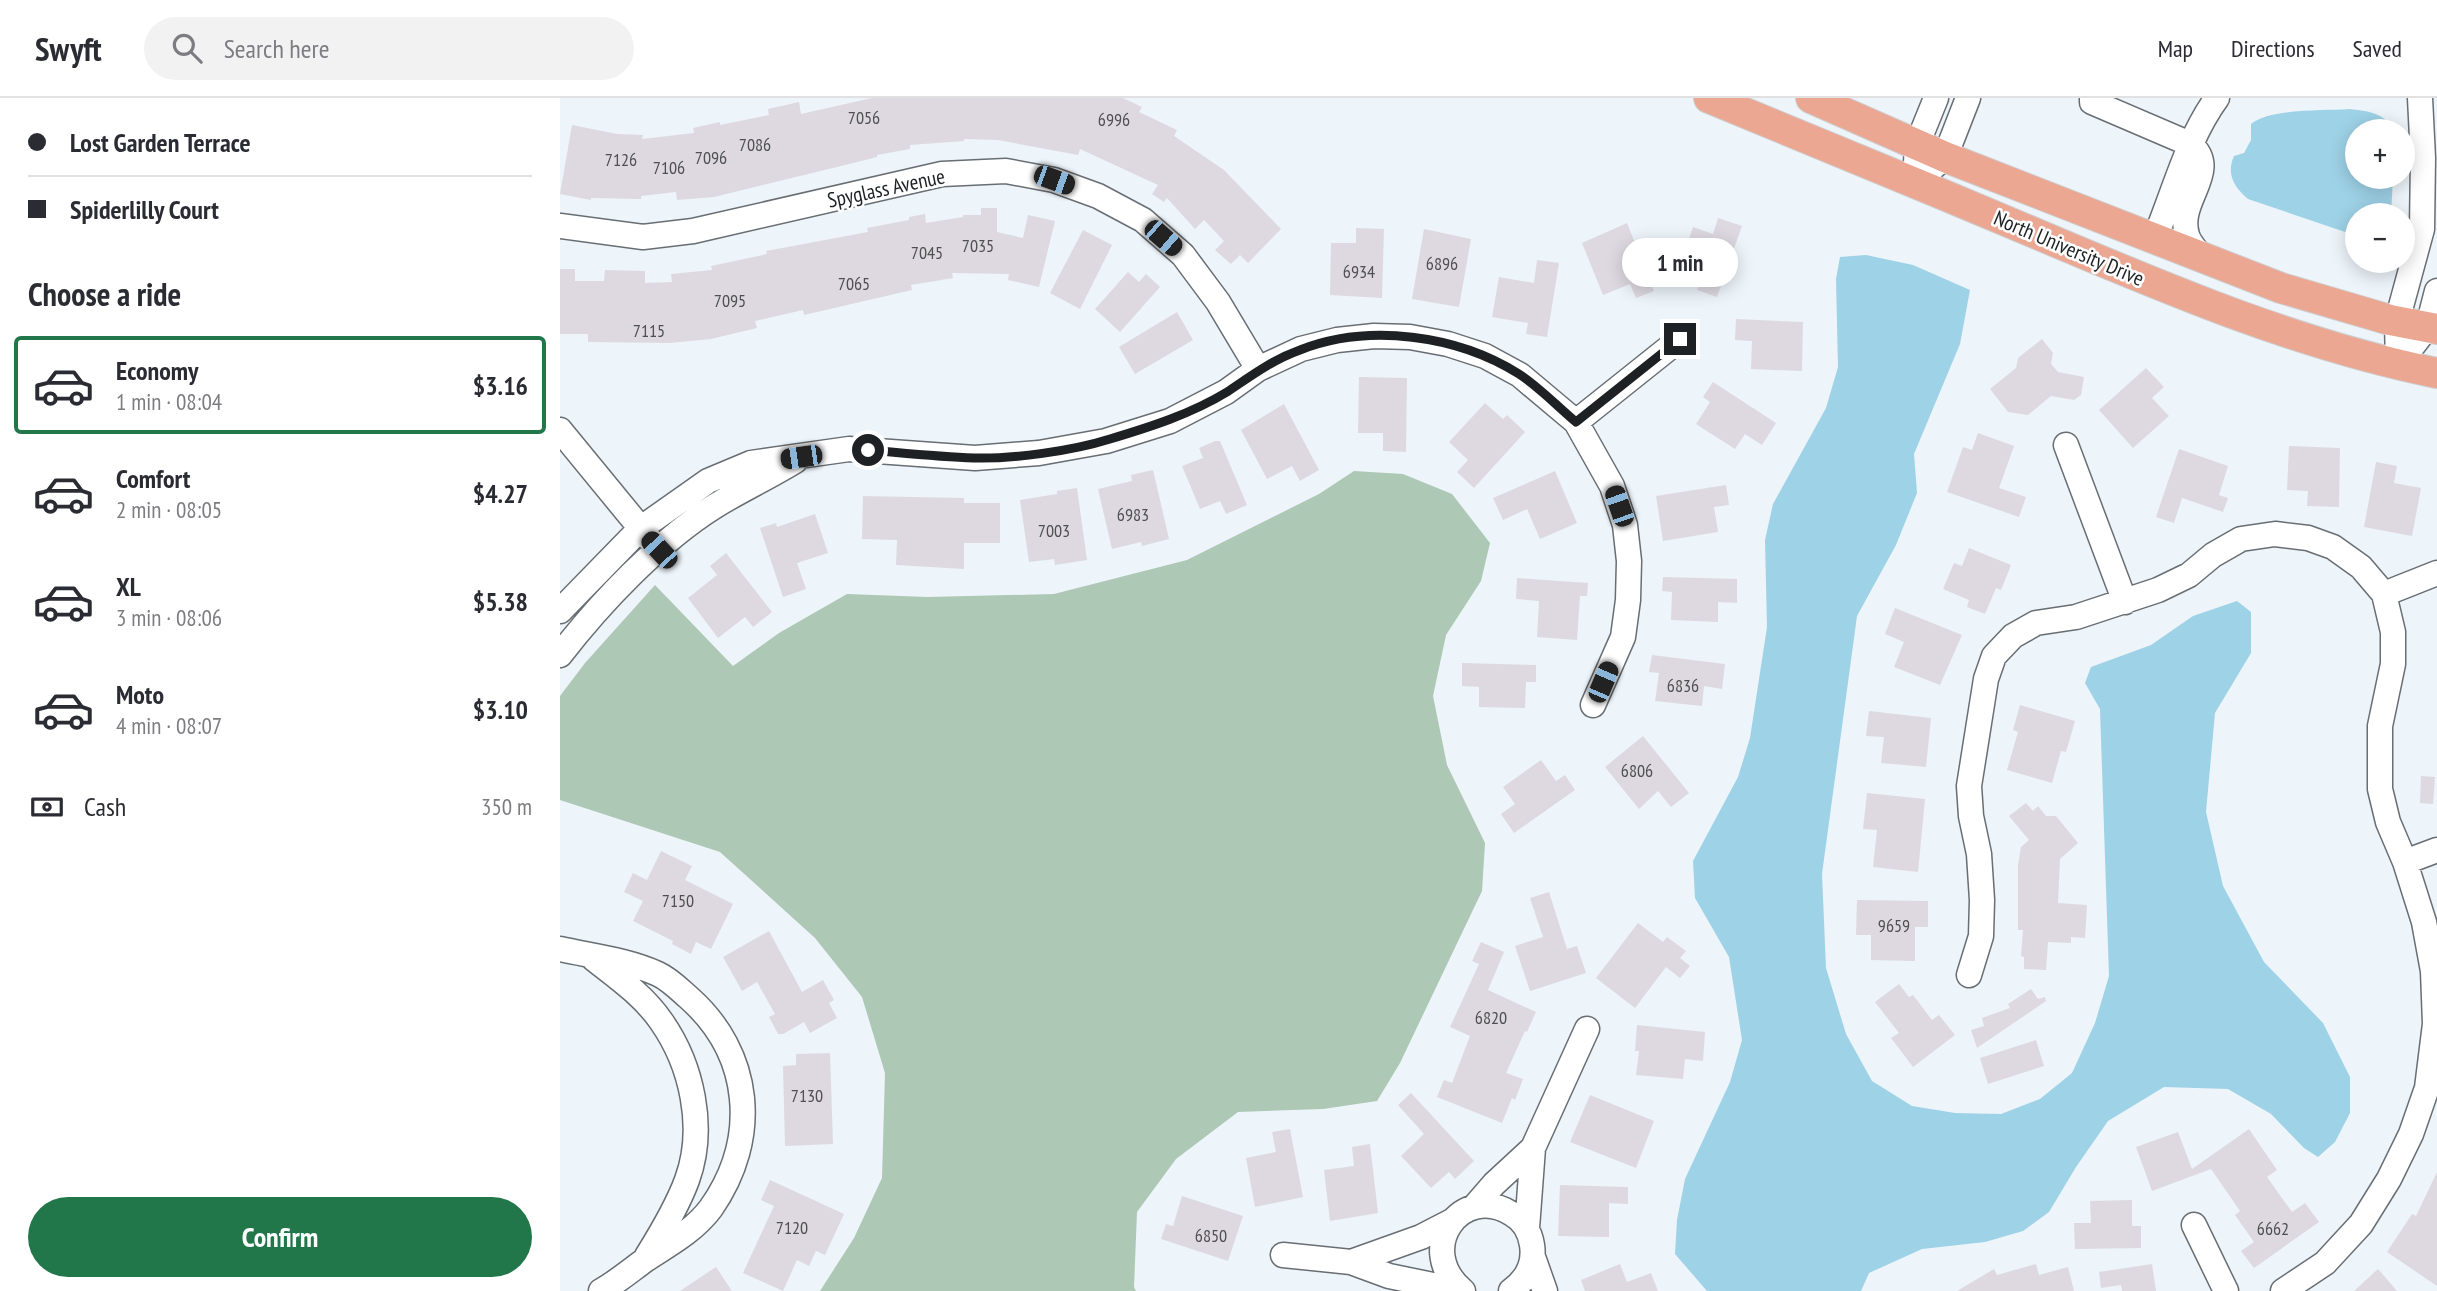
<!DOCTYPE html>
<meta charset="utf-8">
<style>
:root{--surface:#fff;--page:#f2f2f3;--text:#2b2b33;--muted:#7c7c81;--line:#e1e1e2;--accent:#22774a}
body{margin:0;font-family:"PT Sans Narrow",sans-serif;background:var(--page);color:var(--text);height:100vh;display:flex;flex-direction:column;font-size:26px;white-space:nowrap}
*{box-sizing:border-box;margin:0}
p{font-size:23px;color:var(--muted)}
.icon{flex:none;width:38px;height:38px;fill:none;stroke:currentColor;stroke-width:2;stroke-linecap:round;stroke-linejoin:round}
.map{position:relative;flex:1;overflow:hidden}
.details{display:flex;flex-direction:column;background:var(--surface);width:560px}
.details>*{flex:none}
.hud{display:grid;align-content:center;height:154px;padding:0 28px;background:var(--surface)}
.fabs{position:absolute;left:1785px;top:21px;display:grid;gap:14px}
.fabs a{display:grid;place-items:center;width:70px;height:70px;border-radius:50%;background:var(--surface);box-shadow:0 4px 18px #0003;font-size:35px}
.end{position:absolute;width:32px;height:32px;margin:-16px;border:9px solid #1e2123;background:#fff;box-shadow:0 0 0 4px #fff}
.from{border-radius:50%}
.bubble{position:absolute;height:49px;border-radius:24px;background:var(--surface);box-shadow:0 4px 18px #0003;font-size:23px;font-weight:700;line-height:49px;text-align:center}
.car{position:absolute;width:21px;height:42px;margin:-21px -10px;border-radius:9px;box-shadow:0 0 5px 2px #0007;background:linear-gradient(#222 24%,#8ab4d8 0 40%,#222 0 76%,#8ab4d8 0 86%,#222 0)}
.hud b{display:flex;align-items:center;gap:24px;height:66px;font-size:26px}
.hud b+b{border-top:2px solid var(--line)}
.hud i{width:18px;height:18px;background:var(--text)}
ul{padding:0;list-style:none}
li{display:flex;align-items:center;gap:21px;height:98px;margin:0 14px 10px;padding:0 14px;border:4px solid transparent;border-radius:7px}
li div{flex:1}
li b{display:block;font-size:26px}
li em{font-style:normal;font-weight:700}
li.current{border-color:var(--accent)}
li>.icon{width:63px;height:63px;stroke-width:1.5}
h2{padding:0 28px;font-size:32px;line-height:84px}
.pay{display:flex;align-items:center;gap:18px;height:77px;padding:0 28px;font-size:26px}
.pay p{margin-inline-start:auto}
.action{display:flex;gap:14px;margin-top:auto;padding:14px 28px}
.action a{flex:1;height:80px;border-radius:42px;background:var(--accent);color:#fff;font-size:28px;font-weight:700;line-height:80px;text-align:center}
header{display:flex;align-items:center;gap:42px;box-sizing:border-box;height:98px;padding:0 35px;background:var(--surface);border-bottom:2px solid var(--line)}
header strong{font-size:33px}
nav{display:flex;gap:38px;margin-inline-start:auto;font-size:24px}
.search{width:490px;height:63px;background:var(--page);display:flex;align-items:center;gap:18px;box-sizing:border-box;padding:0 24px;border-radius:38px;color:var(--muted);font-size:26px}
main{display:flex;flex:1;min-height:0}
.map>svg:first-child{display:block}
</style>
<header>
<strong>Swyft</strong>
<div class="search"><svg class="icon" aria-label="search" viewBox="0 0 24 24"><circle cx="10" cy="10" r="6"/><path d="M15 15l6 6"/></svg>Search here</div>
<nav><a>Map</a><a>Directions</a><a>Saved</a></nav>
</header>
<main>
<section class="details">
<div class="hud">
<b><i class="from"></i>Lost Garden Terrace</b>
<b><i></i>Spiderlilly Court</b>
</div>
<h2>Choose a ride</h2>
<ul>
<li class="current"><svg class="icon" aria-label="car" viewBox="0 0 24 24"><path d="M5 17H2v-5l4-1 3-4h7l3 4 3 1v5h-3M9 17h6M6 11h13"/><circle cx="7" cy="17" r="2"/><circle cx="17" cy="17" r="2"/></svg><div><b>Economy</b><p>1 min · 08:04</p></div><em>$3.16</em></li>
<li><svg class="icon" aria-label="car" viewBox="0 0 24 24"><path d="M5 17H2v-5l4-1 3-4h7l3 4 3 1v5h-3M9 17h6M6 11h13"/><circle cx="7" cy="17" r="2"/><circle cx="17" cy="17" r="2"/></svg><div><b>Comfort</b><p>2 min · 08:05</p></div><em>$4.27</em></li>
<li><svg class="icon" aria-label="car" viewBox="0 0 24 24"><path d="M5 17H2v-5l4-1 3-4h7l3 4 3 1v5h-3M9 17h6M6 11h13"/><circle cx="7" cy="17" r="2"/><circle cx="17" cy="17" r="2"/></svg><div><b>XL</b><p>3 min · 08:06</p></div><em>$5.38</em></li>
<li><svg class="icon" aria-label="car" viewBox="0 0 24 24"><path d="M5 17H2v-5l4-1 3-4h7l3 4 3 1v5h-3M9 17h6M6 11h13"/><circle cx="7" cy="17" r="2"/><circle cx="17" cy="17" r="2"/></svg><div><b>Moto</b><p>4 min · 08:07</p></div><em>$3.10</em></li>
</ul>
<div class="pay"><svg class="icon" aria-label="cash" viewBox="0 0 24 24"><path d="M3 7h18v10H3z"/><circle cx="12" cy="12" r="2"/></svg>Cash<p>350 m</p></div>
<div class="action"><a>Confirm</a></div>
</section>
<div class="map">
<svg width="1877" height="1193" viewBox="0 0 1877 1193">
<rect width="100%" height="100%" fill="#edf4fa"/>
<path fill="#adc8b5" d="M 794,373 L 843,376 L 892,396 L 930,445 L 921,483 L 886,537 L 873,598 L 887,667 L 925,745 L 922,793 L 840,965 L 817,1003 L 763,1011 L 678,1014 L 616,1061 L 577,1114 L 574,1189 L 576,1193 L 260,1193 L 294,1140 L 322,1080 L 325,975 L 302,899 L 255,840 L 160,754 L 0,702 L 0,598 L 25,565 L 95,487 L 173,568 L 219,535 L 287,496 L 368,499 L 494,496 L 627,462 L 759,396 Z"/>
<path fill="#9ed2e7" d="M 1790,11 C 1807,13 1827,15 1833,33 L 1797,33 L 1797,79 L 1833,79 L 1831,117 L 1797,117 L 1797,138 L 1688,101 C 1674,89 1666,76 1674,58 L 1684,55 L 1691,42 L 1691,26 C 1710,10 1764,13 1790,11 Z
M 1306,157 L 1353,167 L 1410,192 L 1400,246 L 1354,356 L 1357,395 L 1336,447 L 1297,518 L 1262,776 L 1266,870 L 1286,936 L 1312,983 L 1352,1008 L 1395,1015 L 1441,1016 L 1480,1001 L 1512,975 L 1535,925 L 1549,878 L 1540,611 L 1525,585 L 1531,569 L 1591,547 L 1633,518 L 1677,503 L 1691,514 L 1691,555 L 1655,615 L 1646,714 L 1663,788 L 1704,864 L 1763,925 L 1790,979 L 1790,1015 L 1775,1044 L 1758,1059 L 1744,1050 L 1711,1016 L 1668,991 L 1604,989 L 1548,1023 L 1516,1069 L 1489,1114 L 1463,1133 L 1425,1144 L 1362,1151 L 1309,1175 L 1301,1193 L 1147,1193 L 1115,1156 L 1117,1122 L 1125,1081 L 1170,984 L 1182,942 L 1169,859 L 1135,800 L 1133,763 L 1178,679 L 1190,640 L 1207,529 L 1205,442 L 1213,406 L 1266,310 L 1278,269 L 1276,181 L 1280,159 Z"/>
<path fill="#ded9e1" d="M 312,0 L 563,0 L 582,9 L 579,14 L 617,32 L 614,38 L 664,72 L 721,131 L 688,165 L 680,157 L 671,166 L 655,152 L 664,143 L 644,122 L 635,131 L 607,100 L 604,104 L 592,96 L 598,87 L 520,51 L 518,57 L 438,42 L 404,41 L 404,43 L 350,47 L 350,51 L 317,57 L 317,59 L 281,68 L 154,99 L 117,102 L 116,94 L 81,98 L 81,101 L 31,100 L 31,102 L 0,96 L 12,27 L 57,36 L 83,37 L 82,41 L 134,35 L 133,30 L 160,24 L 160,27 L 209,17 L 208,11 L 239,4 L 241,16 Z
M 421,110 L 437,110 L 437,134 L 463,140 L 468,117 L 495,123 L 479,189 L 448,182 L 449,176 L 392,175 L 393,180 L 351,187 L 352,192 L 244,217 L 243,212 L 195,223 L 197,230 L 151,241 L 110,245 L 28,244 L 28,236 L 0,236 L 0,171 L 15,171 L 15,183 L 44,183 L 45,172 L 85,173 L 85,185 L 112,184 L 111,176 L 152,172 L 151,168 L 207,156 L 206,153 L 308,134 L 307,130 L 349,122 L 349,119 L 365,116 L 366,125 L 403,119 L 403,117 L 421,117 Z
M 1158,120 L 1182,128 L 1157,199 L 1137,192 L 1141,181 L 1118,173 L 1133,129 L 1153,136 Z
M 1067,125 L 1094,193 L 1076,200 L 1070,186 L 1043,197 L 1022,145 Z
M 796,130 L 824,131 L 822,200 L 770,197 L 771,145 L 796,145 Z
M 864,131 L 911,141 L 899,209 L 852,201 Z
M 523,132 L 552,147 L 520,211 L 490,195 Z
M 977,162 L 999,165 L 987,239 L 966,236 L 968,225 L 932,219 L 939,179 L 974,185 Z
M 568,174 L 579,184 L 586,176 L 600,189 L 560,234 L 535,211 Z
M 617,214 L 633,242 L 575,276 L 559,249 Z
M 1176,221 L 1243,224 L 1242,273 L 1191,271 L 1192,243 L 1175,242 Z
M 1482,241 L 1493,255 L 1491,266 L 1498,274 L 1524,279 L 1521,297 L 1514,302 L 1491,298 L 1468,317 L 1448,314 L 1430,291 L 1456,270 L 1458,260 Z
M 1586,270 L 1604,289 L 1592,300 L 1609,318 L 1573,350 L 1539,312 Z
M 799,279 L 847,280 L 846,354 L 823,353 L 823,335 L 798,335 Z
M 1153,284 L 1216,325 L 1202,347 L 1185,336 L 1175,351 L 1136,326 L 1150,304 L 1143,299 Z
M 925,305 L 943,321 L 947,317 L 965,334 L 914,390 L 897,374 L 908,362 L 889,344 Z
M 724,306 L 759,372 L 740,383 L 732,368 L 707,381 L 681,332 Z
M 1418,335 L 1454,348 L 1439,390 L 1466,399 L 1459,419 L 1387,394 L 1403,349 L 1412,352 Z
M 655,343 L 660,343 L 687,407 L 666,416 L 660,403 L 640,411 L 622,368 L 643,360 L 639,350 Z
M 1729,348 L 1780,350 L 1779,409 L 1747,408 L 1748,393 L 1727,392 Z
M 1619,351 L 1668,368 L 1659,397 L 1668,400 L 1663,414 L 1622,400 L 1614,425 L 1596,419 Z
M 1816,364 L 1837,368 L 1834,385 L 1861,390 L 1852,438 L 1804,429 Z
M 593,372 L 609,441 L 582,448 L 581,444 L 552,451 L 538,391 L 572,383 L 571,377 Z
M 995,373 L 1017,425 L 980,441 L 967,411 L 943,422 L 933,400 Z
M 1166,387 L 1169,407 L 1154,409 L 1158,434 L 1103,443 L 1096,398 Z
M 517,390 L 527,462 L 495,467 L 494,461 L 469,464 L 460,402 L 497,396 L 497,393 Z
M 303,398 L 404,400 L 404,405 L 440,405 L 440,445 L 404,445 L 404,471 L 336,467 L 337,442 L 302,441 Z
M 255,416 L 268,455 L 237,465 L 246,491 L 223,499 L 200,430 L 216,425 L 217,429 Z
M 1409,450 L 1451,467 L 1441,492 L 1436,490 L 1425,516 L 1407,509 L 1409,502 L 1383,491 L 1394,465 L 1402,468 Z
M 166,455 L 212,514 L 193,529 L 185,519 L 158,540 L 128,500 L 157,477 L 150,468 Z
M 1103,479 L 1177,481 L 1177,505 L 1158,504 L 1158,524 L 1111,522 L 1112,494 L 1102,493 Z
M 957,480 L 1028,485 L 1027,498 L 1020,498 L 1017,542 L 977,539 L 979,503 L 956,501 Z
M 1335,510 L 1402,537 L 1380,587 L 1334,569 L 1344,544 L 1325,536 Z
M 1092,557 L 1165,566 L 1162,591 L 1144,588 L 1142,608 L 1095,603 L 1099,575 L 1089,574 Z
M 902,565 L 976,567 L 976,584 L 966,584 L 965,610 L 919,609 L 919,589 L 902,588 Z
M 1460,607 L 1515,623 L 1506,654 L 1501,653 L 1492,685 L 1447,672 L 1458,634 L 1453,632 Z
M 1309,613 L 1371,620 L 1366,669 L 1321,665 L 1324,639 L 1306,638 Z
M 1083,638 L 1129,695 L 1111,709 L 1098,693 L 1079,711 L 1045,669 Z
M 981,662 L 996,683 L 1005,677 L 1015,692 L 954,735 L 941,716 L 955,706 L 943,689 Z
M 1861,678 L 1875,679 L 1873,706 L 1860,705 Z
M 1307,695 L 1365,701 L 1358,774 L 1313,769 L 1317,732 L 1303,731 Z
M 1466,705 L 1473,713 L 1478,708 L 1486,718 L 1496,718 L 1518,745 L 1500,761 L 1498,805 L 1527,807 L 1525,840 L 1511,839 L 1511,845 L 1488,844 L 1486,872 L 1464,871 L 1464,859 L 1461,858 L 1463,832 L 1458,832 L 1458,767 L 1461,749 L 1469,742 L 1449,718 Z
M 101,753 L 132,768 L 125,782 L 173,806 L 151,851 L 136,844 L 131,856 L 112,846 L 113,843 L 73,823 L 83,803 L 64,794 L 73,775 L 87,782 Z
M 989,794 L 1007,851 L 1017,848 L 1026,875 L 970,893 L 955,848 L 983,839 L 970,800 Z
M 1297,802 L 1368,803 L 1368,829 L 1355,829 L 1355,863 L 1311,862 L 1311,837 L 1296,837 Z
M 1078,825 L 1103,844 L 1107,839 L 1126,853 L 1120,860 L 1130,868 L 1120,880 L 1106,869 L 1075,910 L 1036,880 Z
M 209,833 L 242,894 L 263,882 L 274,902 L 269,905 L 277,920 L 250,935 L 244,924 L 223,936 L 218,936 L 209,919 L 215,916 L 197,884 L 182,893 L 163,859 Z
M 921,844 L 944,854 L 928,892 L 976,914 L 967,934 L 965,933 L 946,975 L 963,981 L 955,1002 L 952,1000 L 942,1025 L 877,999 L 884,982 L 892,985 L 910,938 L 890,929 L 919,866 L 912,863 Z
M 1339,886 L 1349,899 L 1353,897 L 1372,922 L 1379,917 L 1395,937 L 1353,969 L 1331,940 L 1339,935 L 1315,904 Z
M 1471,891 L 1478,901 L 1485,899 L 1486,903 L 1417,950 L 1411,932 L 1424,928 L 1422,920 L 1450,910 L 1448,906 Z
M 1077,927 L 1145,934 L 1143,963 L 1125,961 L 1123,981 L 1076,977 L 1079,953 L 1075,953 Z
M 1476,942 L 1484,968 L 1428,986 L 1420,960 Z
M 270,955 L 273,1046 L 225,1048 L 223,968 L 236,967 L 236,956 Z
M 851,995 L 914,1063 L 895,1081 L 889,1074 L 871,1090 L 841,1058 L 864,1036 L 838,1007 Z
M 1030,997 L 1094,1023 L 1076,1070 L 1010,1044 Z
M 730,1031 L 743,1099 L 695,1109 L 686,1060 L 716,1054 L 712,1034 Z
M 1689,1031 L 1717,1072 L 1707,1079 L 1732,1114 L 1745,1105 L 1759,1124 L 1694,1170 L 1681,1153 L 1694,1144 L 1675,1117 L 1680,1113 L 1651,1071 L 1592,1093 L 1576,1049 L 1618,1034 L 1632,1071 Z
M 810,1046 L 818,1115 L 770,1123 L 764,1072 L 794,1068 L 792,1049 Z
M 1877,1074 L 1877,1188 L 1827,1154 L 1852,1116 L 1856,1118 Z
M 210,1082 L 284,1116 L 265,1157 L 256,1153 L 249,1168 L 237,1162 L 223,1193 L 183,1175 L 214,1108 L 201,1102 Z
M 1000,1087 L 1068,1089 L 1068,1106 L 1049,1105 L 1049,1139 L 998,1138 Z
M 622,1098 L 683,1118 L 668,1163 L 601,1141 L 606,1126 L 613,1128 Z
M 1572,1102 L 1572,1128 L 1581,1128 L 1581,1150 L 1515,1151 L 1514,1125 L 1531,1125 L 1530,1103 Z
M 1060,1166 L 1067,1184 L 1091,1175 L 1098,1193 L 1025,1193 L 1021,1182 Z
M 1476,1166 L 1479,1177 L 1508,1169 L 1514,1193 L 1397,1193 L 1434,1171 L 1437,1177 Z
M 1592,1166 L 1596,1193 L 1562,1193 L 1561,1187 L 1541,1190 L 1539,1174 Z
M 156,1169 L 172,1193 L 120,1193 Z
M 1818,1171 L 1837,1193 L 1794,1193 Z"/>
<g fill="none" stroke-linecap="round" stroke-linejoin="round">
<g stroke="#686e73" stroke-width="27">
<path id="minor" d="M 1532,0 L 1532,4 L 1630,46 C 1662,73 1616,102 1627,137 C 1629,145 1637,153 1642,160
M 1356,65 L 1357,47 L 1376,0
M 1355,85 L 1385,59 L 1408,0
M 0,128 L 83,139 L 133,133 L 382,76 L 446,73 L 494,82 L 538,98 L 583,122 L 623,157 L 658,204 L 698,271
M 1594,142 C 1614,95 1627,41 1657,0
M 1838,267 L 1837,223 L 1862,131 L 1863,60 L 1860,0
M 1838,267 L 1868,228 L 1877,193
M 1016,324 L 1120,241
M 0,332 L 91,443
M 1506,347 L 1565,504
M 1824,496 L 1877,475
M 0,513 L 80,431 L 148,383 L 191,365 L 289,351 L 415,360 L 479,355 L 546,343 L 610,323 L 666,294 L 698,271 L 741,251 L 777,242 L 814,238 L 850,239 L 888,246 L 925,258 L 960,277 L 1016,324 L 1052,388 L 1065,427 L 1069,463 L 1068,502 L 1063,539 L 1033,607
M 0,557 C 40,505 99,443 155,408 C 181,392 209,379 235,363
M 1845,764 L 1877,752
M 0,851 C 32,858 68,862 98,876 C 109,881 119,891 128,899 C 192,955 200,1040 151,1110 C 134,1133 108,1147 85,1162 C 70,1173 57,1184 41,1193
M 34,861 C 57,879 84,898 101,923 C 132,967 146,1030 127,1082 C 117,1109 102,1134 87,1158
M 1409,877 L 1421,838 L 1422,802 L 1419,756 L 1411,718 L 1409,688 L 1426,581 L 1434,558 L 1453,538 L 1476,525 L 1516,519 L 1598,492 L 1629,477 L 1653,457 L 1681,441 L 1715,436 L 1748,440 L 1773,449 L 1801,469 L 1824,496 L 1833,534 L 1833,566 L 1820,628 L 1820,691 L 1828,724 L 1845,764 L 1864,824 L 1873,873 L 1875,926 L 1867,990 L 1851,1036 L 1829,1081 L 1801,1126 L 1765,1165 L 1723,1193
M 914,1109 L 934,1086 L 973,1050
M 1634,1127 L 1666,1193
M 967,1130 L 973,1050 L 1027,931
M 723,1157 L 791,1164 L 829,1178 L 902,1193
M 973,1159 L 985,1193
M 791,1164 L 861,1139 L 892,1123
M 903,1193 C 853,1151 902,1084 952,1116 C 963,1122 970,1134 972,1147 C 975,1166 966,1182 951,1193"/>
</g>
<g stroke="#cececf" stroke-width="32">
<path id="major" d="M 1149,0 C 1259,45 1368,90 1477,136 C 1607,191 1738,247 1877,275
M 1251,0 L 1385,59 L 1721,190 L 1830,222 L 1877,231"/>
</g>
<use href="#minor" stroke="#fff" stroke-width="24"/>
<use href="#major" stroke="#eca793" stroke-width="30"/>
</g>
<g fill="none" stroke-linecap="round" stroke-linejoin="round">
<path stroke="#1e2123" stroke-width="9" d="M 308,352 C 343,355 378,359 414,360 C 453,361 512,353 550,341 C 590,329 631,316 667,294 C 691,278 712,262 740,252 C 809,225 897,237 959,276 C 979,289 997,308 1016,324 L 1120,241"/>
</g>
<g text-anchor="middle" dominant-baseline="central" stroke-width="5" stroke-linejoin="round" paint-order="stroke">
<g font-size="18" fill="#4e4f52">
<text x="304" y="19">7056</text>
<text x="554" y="21">6996</text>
<text x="195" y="46">7086</text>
<text x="151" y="59">7096</text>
<text x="61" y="61">7126</text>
<text x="109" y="69">7106</text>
<text x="418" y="147">7035</text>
<text x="367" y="154">7045</text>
<text x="882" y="165">6896</text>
<text x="799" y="173">6934</text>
<text x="294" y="185">7065</text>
<text x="170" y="202">7095</text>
<text x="89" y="232">7115</text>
<text x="573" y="416">6983</text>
<text x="494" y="432">7003</text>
<text x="1123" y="587">6836</text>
<text x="1077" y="672">6806</text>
<text x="118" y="802">7150</text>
<text x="1334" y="827">9659</text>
<text x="931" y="919">6820</text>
<text x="247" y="997">7130</text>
<text x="232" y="1129">7120</text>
<text x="1713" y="1130">6662</text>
<text x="651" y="1137">6850</text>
</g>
<g font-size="21" fill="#1e2123" stroke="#fff">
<text transform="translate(326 90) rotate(-12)">Spyglass Avenue</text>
<text transform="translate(1509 150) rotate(23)">North University Drive</text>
</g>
</g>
</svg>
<div class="fabs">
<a>+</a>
<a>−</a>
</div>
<i class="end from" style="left:308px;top:352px"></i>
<i class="end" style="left:1120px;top:241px"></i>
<div class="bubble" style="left:1062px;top:140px;width:116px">1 min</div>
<i class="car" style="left:494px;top:82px;rotate:110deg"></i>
<i class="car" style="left:603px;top:140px;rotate:131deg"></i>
<i class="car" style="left:241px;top:359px;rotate:262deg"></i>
<i class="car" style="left:1059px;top:408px;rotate:341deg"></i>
<i class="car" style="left:99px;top:452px;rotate:317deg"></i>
<i class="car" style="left:1043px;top:584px;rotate:23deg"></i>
</div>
</main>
